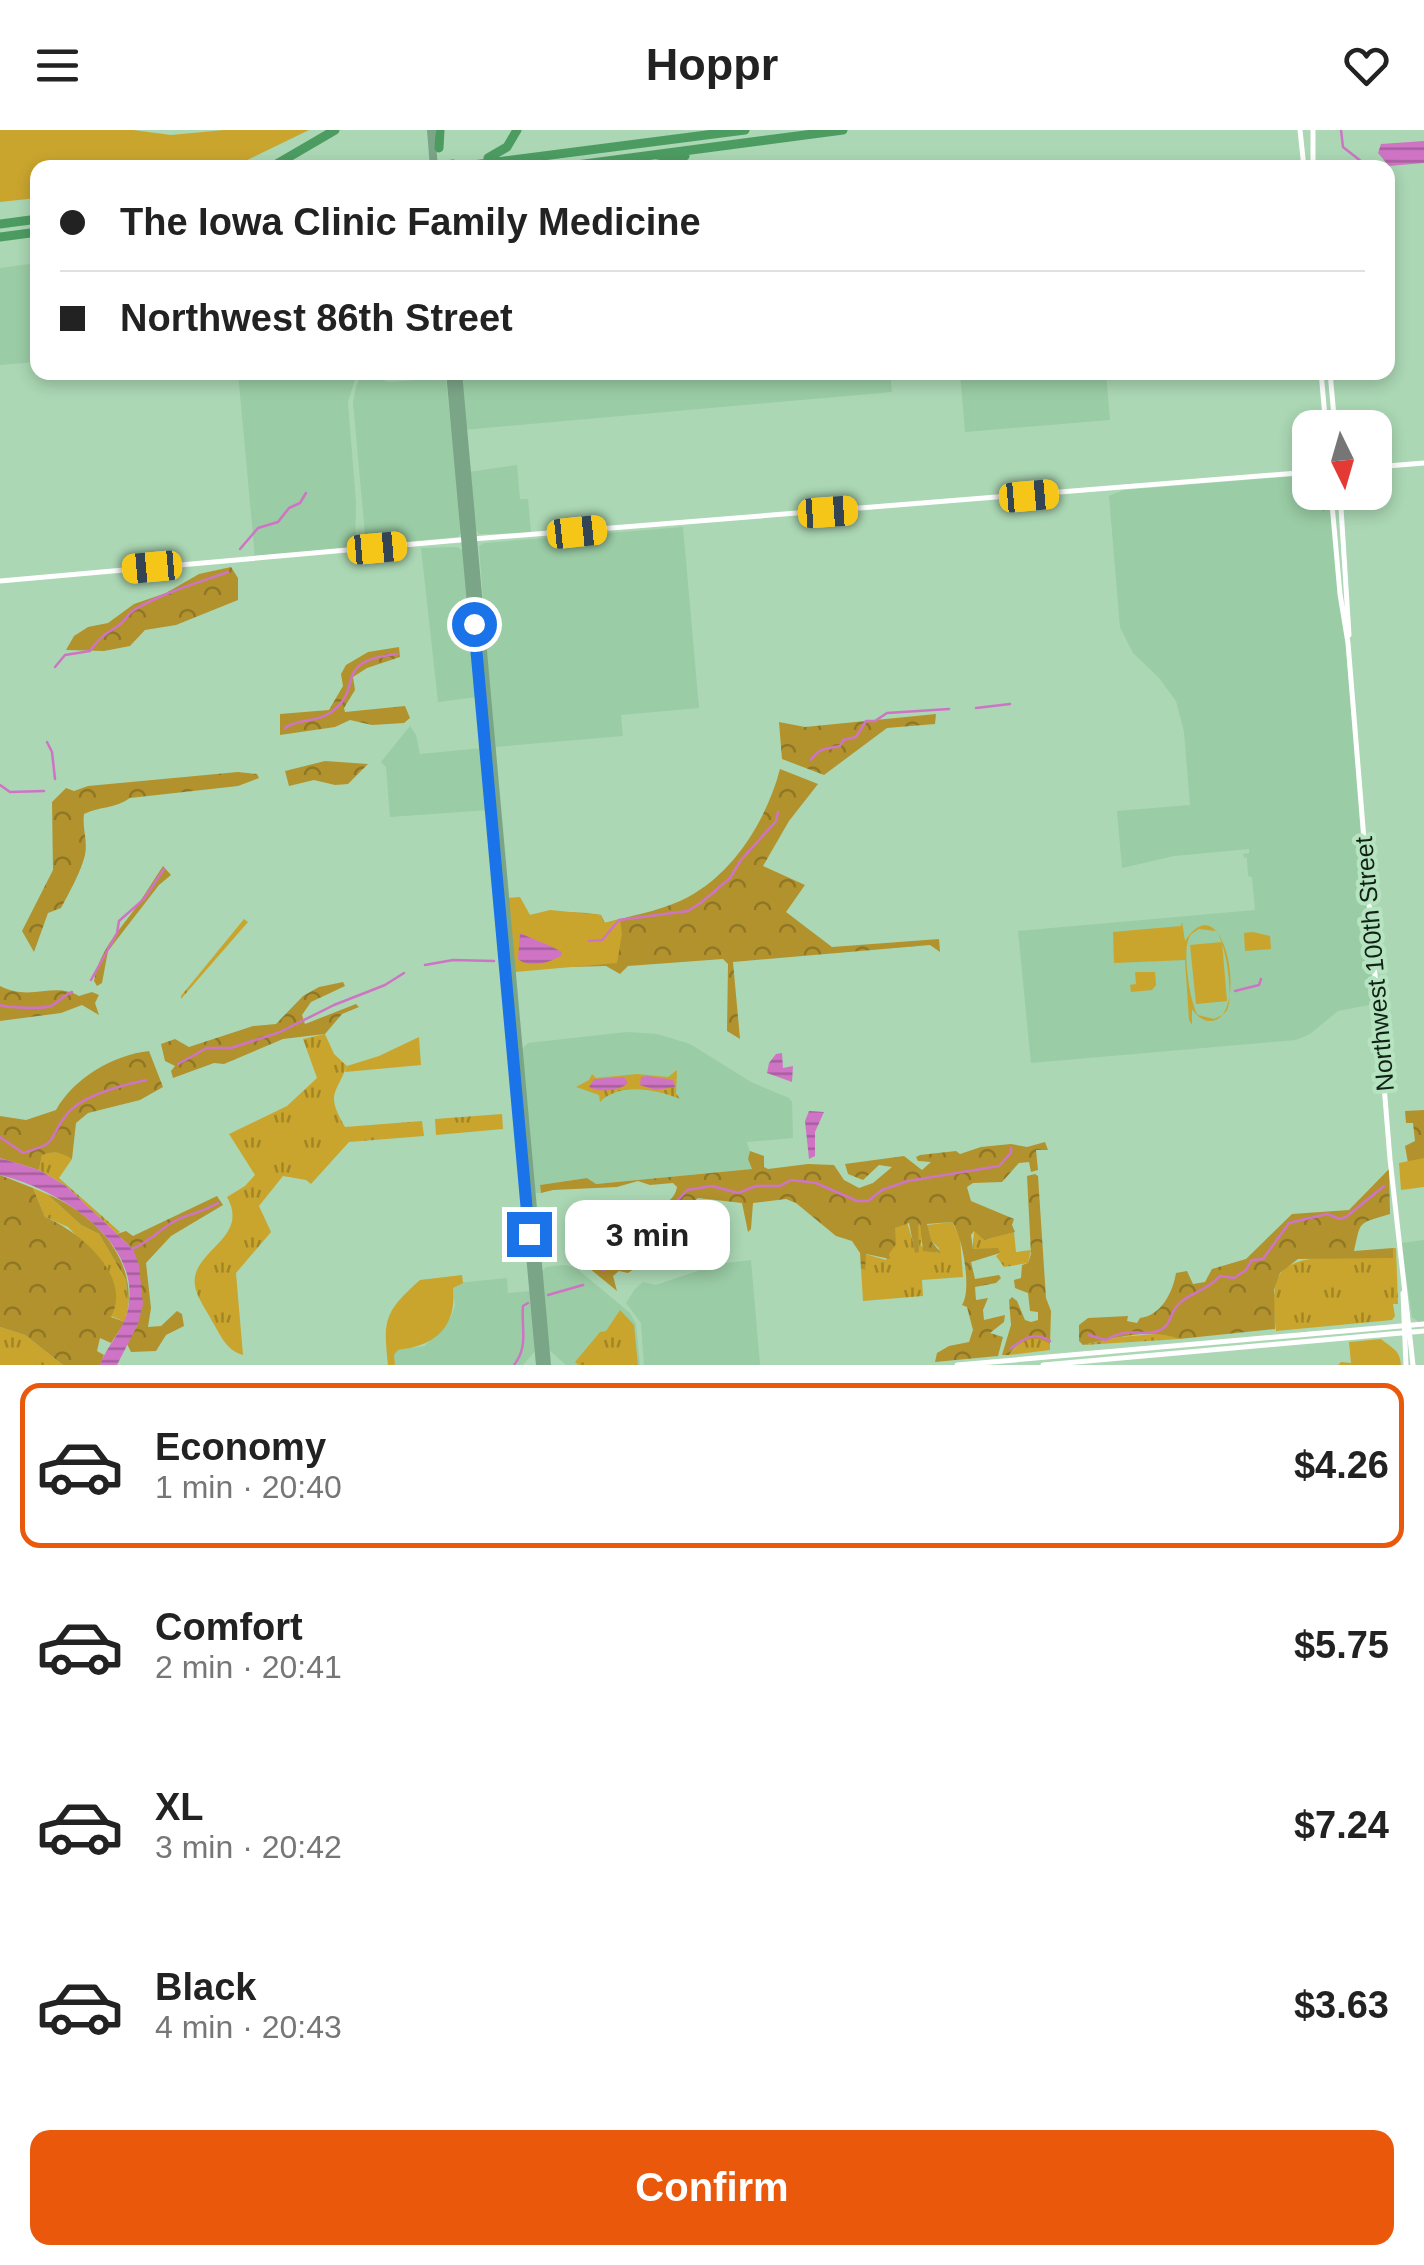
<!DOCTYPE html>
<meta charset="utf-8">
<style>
:root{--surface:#fff;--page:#f6f6f6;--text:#222;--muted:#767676;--line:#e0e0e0;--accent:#ea580c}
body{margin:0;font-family:Arial,sans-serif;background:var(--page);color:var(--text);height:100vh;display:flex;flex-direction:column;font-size:38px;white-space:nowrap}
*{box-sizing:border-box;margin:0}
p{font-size:32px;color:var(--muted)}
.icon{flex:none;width:55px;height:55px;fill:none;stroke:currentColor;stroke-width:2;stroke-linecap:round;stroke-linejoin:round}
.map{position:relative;height:1235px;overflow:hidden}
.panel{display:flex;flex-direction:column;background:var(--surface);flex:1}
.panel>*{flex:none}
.guide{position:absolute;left:30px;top:30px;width:1365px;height:220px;border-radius:20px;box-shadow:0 5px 15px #0003;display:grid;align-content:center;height:220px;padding:0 30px;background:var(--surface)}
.needle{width:65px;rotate:175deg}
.tools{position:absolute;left:1292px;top:280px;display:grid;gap:20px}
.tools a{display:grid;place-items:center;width:100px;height:100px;border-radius:20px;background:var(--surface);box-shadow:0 5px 15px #0003;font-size:50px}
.end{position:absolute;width:45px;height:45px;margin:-22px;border:12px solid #1a73e8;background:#fff;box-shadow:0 0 0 5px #fff}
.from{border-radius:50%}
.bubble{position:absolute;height:70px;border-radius:20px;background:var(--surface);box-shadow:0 5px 15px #0003;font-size:32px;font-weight:700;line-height:70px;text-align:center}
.car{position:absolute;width:30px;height:60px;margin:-30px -15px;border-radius:12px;box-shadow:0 0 8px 2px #0007;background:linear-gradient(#f5c518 24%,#345 0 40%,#f5c518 0 76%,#345 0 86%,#f5c518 0)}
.guide b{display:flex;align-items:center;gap:35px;height:95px;font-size:38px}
.guide b+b{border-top:2px solid var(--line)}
.guide i{width:25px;height:25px;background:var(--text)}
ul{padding:18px 0 0;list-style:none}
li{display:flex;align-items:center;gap:30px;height:165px;margin:0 20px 15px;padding:0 10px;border:5px solid transparent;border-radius:20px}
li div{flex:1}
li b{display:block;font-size:38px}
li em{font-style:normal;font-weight:700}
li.current{border-color:var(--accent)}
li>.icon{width:90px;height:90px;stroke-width:1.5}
.action{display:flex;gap:20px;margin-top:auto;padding:20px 30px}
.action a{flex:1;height:115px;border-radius:20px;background:var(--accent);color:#fff;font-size:40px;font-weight:700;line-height:115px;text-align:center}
header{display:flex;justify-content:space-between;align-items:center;height:130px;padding:0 30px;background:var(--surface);font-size:45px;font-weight:700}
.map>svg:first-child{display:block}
</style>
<header><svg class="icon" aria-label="menu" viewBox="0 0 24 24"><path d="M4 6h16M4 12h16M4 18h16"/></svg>Hoppr<svg class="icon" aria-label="heart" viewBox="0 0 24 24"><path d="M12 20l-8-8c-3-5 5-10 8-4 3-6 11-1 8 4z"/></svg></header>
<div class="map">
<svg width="1424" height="1235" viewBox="0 0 1424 1235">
<defs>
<pattern id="grass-tufts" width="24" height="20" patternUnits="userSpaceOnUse" patternTransform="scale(2.5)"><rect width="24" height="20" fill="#c9a52e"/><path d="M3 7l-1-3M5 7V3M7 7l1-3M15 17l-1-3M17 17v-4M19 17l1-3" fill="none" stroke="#a28626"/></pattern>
<pattern id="forest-crowns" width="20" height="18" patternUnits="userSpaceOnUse" patternTransform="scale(2.5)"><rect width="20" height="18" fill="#b2922d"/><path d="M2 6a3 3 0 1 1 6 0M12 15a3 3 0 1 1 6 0" fill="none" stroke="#8f7725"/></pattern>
<pattern id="water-rules" width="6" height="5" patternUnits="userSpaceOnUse" patternTransform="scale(2.5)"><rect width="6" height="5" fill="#cf74c5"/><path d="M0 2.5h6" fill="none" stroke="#a75f9f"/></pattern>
</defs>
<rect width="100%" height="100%" fill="#abd7b4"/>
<path fill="#9acca5" d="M 37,133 L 37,232 L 0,235 L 0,138 Z
M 890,242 L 892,262 L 463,300 L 458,243 Z
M 238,243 L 357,243 L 348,272 L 356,373 L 355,418 L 255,427 Z
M 960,243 L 1106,243 L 1110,290 L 965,302 Z
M 366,244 L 389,252 L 441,248 L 446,250 L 462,401 L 458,407 L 366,415 L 353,272 L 356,257 L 361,245 Z
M 517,335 L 520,369 L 528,369 L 531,403 L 479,404 L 475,398 L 469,342 Z
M 1310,345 L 1310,362 L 1334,363 L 1374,874 L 1338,881 L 1310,904 L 1296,910 L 1031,933 L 1018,801 L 1255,780 L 1252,747 L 1248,746 L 1247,728 L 1244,727 L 1243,724 L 1249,723 L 1249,719 L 1174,726 L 1122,738 L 1117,681 L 1190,675 L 1184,602 L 1176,571 L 1159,548 L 1133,523 L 1120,497 L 1109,366 L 1124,360 Z
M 683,397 L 699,578 L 621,585 L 623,606 L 494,617 L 479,416 L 484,413 Z
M 457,417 L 464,421 L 477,567 L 438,572 L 421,418 Z
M 410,596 L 416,605 L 420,624 L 483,618 L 489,680 L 390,687 L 386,637 L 381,632 Z
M 627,902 L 657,904 L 690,914 L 751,952 L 789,968 L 792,972 L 793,1008 L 747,1012 L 750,1021 L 748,1029 L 752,1039 L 595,1054 L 587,1048 L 540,1055 L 541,1063 L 534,1063 L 522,919 L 528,913 Z
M 1424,1110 L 1424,1191 L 1419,1192 L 1412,1187 L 1401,1113 Z
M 751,1130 L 760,1235 L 644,1235 L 641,1193 L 626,1173 L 635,1159 L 643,1152 L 656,1155 L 718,1134 Z
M 563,1135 L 575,1137 L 630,1183 L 636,1194 L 640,1235 L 566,1235 L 548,1219 L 541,1142 L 546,1137 Z
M 507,1148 L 508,1163 L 532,1161 L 535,1221 L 523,1235 L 395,1235 L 394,1225 L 398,1220 L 425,1216 L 451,1187 L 455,1176 L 453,1158 L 457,1153 Z"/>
<path fill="url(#grass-tufts)" d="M 244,789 L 248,792 L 181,869 L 181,866 Z
M 325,904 L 334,924 L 347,936 C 335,966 326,964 345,997 L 422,991 L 424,1006 L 349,1012 L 311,1054 L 306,1050 L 283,1046 L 259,1076 L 271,1102 L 236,1143 L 243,1225 C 226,1220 221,1206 212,1191 C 207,1181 197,1168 195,1156 C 189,1121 251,1109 227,1067 L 245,1056 L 255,1045 L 229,1004 L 287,976 L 317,948 L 303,909 Z
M 677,940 L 676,963 L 680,969 C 656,959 619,952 600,972 L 599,965 L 576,957 L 589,950 L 592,944 L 596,948 L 637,944 L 668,947 Z
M 502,984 L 503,999 L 436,1005 L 435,989 Z
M 50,1022 L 63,1023 L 72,1029 L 59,1048 L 120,1102 L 117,1104 L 66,1056 L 39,1040 L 42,1024 Z
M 33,1058 L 47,1064 L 81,1095 L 99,1104 L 126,1150 L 128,1178 L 125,1192 L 111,1186 L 104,1135 L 68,1097 L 45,1087 Z
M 907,1092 L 916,1122 L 919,1121 L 917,1096 L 920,1093 L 923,1096 L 921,1116 L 937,1123 L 939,1118 L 932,1112 L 927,1095 L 952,1092 L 960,1107 L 963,1147 L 922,1150 L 923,1166 L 863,1171 L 861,1139 L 865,1140 L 865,1124 L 886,1130 L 895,1098 Z
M 974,1100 L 984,1110 L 1014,1102 L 1016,1122 L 1031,1120 L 1028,1133 L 1004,1137 L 996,1126 L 1000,1123 L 973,1119 Z
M 1393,1118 L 1396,1118 L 1398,1174 L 1393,1174 L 1395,1186 L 1392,1190 L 1276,1201 C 1274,1184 1271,1162 1279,1146 C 1292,1119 1365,1128 1393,1128 Z
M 620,1180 L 634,1195 L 638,1235 L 579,1235 L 575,1232 L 600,1202 L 606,1201 Z
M 0,1197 L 25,1205 L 63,1235 L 0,1235 Z
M 1165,1203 L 1179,1209 L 1084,1215 L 1120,1207 Z
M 1031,1208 L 1041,1208 L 1050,1214 L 1050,1220 L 1009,1225 L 1021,1212 Z"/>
<path fill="url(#forest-crowns)" d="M 231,437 L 238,448 L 238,470 L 176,495 L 145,500 L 130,516 L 104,521 L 66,520 L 74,506 L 88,497 L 108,493 L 134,474 L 166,463 L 199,444 Z
M 399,517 L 400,527 L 367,538 L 353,547 L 355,560 L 344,578 L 345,582 L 405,576 L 410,588 L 404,593 L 372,595 L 350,590 L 335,597 L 280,605 L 280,584 L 329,580 L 343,556 L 341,544 L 346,535 L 368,522 Z
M 936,584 L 935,594 L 887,598 L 824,645 L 782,629 L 779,592 L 805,597 Z
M 325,631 L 368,634 L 348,654 L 335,655 L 314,650 L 289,656 L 285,641 Z
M 780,639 L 818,654 L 789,691 L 763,736 L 805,755 L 786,782 L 832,817 L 939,809 L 940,822 L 930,815 L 733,832 L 740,909 L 727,901 L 728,834 L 723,829 L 628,836 L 620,844 L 606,836 L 569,837 L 568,826 L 577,801 L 530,785 C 555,782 575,781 601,785 L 605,793 C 629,786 656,782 680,771 C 731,748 766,692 780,639 Z
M 238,642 L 257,644 L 259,648 L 238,656 L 130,668 C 115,679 100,676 84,684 C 82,699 88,710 85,725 C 81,742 69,763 61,778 L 48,783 L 34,822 L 22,801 L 53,740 L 52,672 L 66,658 L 74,661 L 88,656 Z
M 163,736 L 171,745 L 159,755 L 108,821 L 102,853 L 97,856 L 94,851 C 100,819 119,801 137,776 C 146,763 154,749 163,736 Z
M 343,852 L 345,856 L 311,872 L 302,885 L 305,894 L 356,874 L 359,877 L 342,884 L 325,904 L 283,909 L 224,934 L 214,933 L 173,948 L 171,941 L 175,936 L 165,931 L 161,914 L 175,909 L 189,917 L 253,896 L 276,894 L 303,866 L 319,857 Z
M 0,856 C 31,872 54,851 79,866 L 92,862 L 99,865 L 95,873 L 99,885 L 82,875 L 61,883 L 0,891 Z
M 149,921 L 163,957 L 140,970 L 88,983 L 76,993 L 72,1029 C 62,1023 54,1020 42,1025 L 39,1040 L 0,1028 L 0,986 L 26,990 L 56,980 C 74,948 113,925 149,921 Z
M 1424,980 L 1424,1029 L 1408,1033 L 1405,1016 L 1415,1011 L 1413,993 L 1406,993 L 1405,981 Z
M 1045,1012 L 1048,1020 L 1036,1020 L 1038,1040 L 1031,1042 L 1029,1032 L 1019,1033 L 1002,1052 L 973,1053 L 967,1057 L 971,1071 L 1014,1089 L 1012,1095 L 1015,1102 L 984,1110 L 974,1101 L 971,1105 L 973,1119 L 998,1118 L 1000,1123 L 971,1132 L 975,1149 L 999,1145 L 1001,1148 L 996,1153 L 975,1157 L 976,1170 L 988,1168 L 983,1180 L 984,1190 L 1005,1185 L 1004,1192 L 990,1203 L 1003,1207 L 998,1226 L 935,1232 L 937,1223 L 949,1216 L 969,1212 L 973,1200 L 967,1177 L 962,1175 C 972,1161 963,1106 952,1092 L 927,1094 L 932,1112 L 941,1123 L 923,1121 L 920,1093 L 918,1096 L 919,1122 L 915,1123 L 909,1093 L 895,1098 L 896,1114 L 889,1124 L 890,1129 L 866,1124 L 865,1140 L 861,1139 L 860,1123 L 852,1111 L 836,1106 L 796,1073 L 786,1069 L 753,1073 L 751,1099 L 748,1102 L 742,1073 L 698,1068 C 676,1084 649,1094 632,1117 L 629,1115 L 625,1125 L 632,1131 L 634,1139 L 628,1143 L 619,1141 L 613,1146 L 617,1161 L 589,1138 L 600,1131 L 611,1130 L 617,1109 C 627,1103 633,1095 641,1087 C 653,1075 674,1076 677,1057 L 673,1053 L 650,1055 L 638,1051 L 617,1057 L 553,1060 L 541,1063 L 540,1055 L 587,1048 L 596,1054 L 752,1039 L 748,1029 L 750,1021 L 764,1026 L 764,1037 L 768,1039 L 808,1034 L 834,1035 L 844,1050 L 859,1058 L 873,1053 L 892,1037 L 879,1035 L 863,1050 L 848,1044 L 845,1034 L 904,1026 L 922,1040 L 931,1032 L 918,1031 L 916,1027 L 920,1025 L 956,1021 L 960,1024 L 981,1017 L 1011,1014 L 1027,1017 Z
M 1389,1039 L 1390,1084 C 1357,1094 1361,1090 1354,1121 L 1393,1118 L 1393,1128 L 1298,1129 L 1280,1143 L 1274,1160 L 1275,1199 L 1179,1209 C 1149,1197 1113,1209 1083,1215 L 1079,1211 L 1079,1195 L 1088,1188 L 1128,1186 L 1127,1191 L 1137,1193 L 1140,1188 C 1161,1186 1173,1162 1176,1143 L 1187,1141 L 1193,1154 L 1205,1152 L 1212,1139 L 1246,1129 L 1292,1084 L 1349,1080 Z
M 1035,1044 L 1038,1046 L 1046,1168 L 1051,1181 L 1050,1214 C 1034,1203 1020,1210 1009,1225 L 1002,1225 L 1011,1195 L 1009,1170 L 1012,1167 L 1017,1171 L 1025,1190 L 1031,1192 L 1038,1190 L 1038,1182 L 1030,1181 L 1028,1163 L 1015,1158 L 1014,1150 L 1021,1148 L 1022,1135 L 1028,1133 L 1031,1124 L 1027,1046 Z
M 0,1045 L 33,1058 L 45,1087 C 79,1101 133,1146 111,1187 L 125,1192 L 111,1213 L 100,1208 L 97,1221 L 104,1225 L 100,1235 L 63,1235 L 25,1205 L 0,1197 Z
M 47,1064 C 93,1083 135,1126 128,1178 L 126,1150 L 99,1104 L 81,1095 Z
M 217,1066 L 223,1075 L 171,1106 L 146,1133 L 151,1178 L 148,1197 L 161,1196 L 177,1181 L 182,1184 L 184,1196 L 166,1205 L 156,1221 L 131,1222 L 127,1214 L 138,1194 L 133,1119 L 117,1104 L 126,1101 L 133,1106 Z"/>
<path fill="#c9a52e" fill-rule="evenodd" d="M 0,0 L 133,0 L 171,5 L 224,0 L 309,0 L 233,37 L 38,38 L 37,68 L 0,72 Z
M 520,767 L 530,785 L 550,780 L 601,785 L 604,793 L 620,789 L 622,804 L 617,833 L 515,842 L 508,768 Z
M 1182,792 L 1185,811 C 1225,749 1250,889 1211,891 C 1202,891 1197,886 1192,879 L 1192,895 L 1189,890 L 1185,830 L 1114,833 L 1113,802 L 1181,796 ZM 1199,799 L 1216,801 C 1226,812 1234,868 1227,880 C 1223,886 1220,886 1214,889 L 1198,885 C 1190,874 1183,824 1188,811 C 1190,803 1193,803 1199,799 Z
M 1253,802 L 1270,806 L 1271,819 L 1245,821 L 1244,803 Z
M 1222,812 L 1227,871 L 1196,874 L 1190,815 Z
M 1135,842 L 1155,842 L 1156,855 L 1152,860 L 1131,862 L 1130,855 L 1136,854 Z
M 419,907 L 421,935 L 345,942 L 347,936 L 379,926 Z
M 1424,1028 L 1424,1057 L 1401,1060 L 1399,1033 Z
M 462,1145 L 463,1153 L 453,1158 C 457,1197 435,1216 398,1220 L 394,1225 L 395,1235 L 388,1235 C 383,1190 384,1182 420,1150 Z
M 1381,1209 C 1391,1218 1400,1219 1401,1235 L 1338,1235 L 1341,1232 L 1351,1233 L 1349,1212 Z"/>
<path fill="url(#water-rules)" d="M 1424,11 L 1424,33 L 1389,36 L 1378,23 L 1381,14 Z
M 1310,353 L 1310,362 L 1324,363 L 1324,381 L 1316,376 L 1309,378 L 1302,373 L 1300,365 L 1292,360 L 1295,354 L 1300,356 Z
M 520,803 C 534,810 548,814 562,822 L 561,826 C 548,833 530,839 518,829 Z
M 782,923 L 783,938 L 793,936 L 792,952 L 767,943 L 769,933 L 776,924 Z
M 648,946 L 673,950 L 675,957 L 656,960 L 640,955 L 641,947 Z
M 624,947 L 628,953 C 619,961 600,963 589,957 L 594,949 Z
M 809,981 L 824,982 L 815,1002 L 815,1026 L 809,1029 L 805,991 Z
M 0,1028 L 39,1040 L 66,1056 L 133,1119 L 139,1135 L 143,1174 L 138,1194 L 117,1235 L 100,1235 C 107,1215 124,1200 128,1179 C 142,1110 58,1059 0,1045 Z"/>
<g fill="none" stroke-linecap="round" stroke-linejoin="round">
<path stroke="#cf74c5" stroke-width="2.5" d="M 1341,0 L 1343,17 L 1367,36
M 240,419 L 258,398 L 278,392 L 289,378 L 300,373 L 306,363
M 55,537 L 65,525 L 90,521 C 99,508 105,504 118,496 C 126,491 127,484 134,480 C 162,463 197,453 228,442
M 976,578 L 1010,574
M 285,598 C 298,588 316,593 330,583 C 367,557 329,532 397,524
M 47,612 L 52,622 L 55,649
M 811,630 C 820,617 827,619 840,616 L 843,610 L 856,607 L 866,591 L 875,591 L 887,583 L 949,579
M 0,655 L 10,662 L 44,661
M 589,811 L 602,810 L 619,790 L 688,781 L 702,772 L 730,748 L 741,730 L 776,691 L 778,682
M 425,835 L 453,830 L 494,831
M 91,850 L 117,803 L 119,791 L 144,769 L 164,739
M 1235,861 L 1259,855 L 1261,849
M 0,875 C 7,878 43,879 51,876 C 59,872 64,865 72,862
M 178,934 L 207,918 L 231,918 L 280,902 L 334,875 L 385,855 L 404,843
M 0,1007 L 23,1023 C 63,1011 45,1011 67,984 C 82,965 123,955 146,950
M 132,1119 C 149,1112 158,1101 173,1092 C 187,1084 204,1082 218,1073
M 603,1140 L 612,1136 L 621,1111 L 643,1098 L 656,1083 L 676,1072 L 687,1060 L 712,1056 L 738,1063 L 756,1056 L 780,1056 L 791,1050 L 816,1053 L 857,1071 L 868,1071 L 882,1060 L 908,1051 L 999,1036 L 1011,1023 L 1011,1018
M 548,1165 L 583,1155
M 1089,1205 L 1106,1210 C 1133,1195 1139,1208 1158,1201 C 1170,1197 1170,1185 1176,1177 C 1188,1162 1205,1163 1220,1146 L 1234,1148 L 1246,1140 L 1252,1130 L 1263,1129 L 1289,1093 L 1327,1084 L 1340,1089 L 1346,1087 L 1384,1056
M 1011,1218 C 1025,1208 1034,1201 1050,1211
M 514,1235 C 529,1216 521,1198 523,1176 L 528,1173"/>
<path stroke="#fff" stroke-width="5" d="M 1300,0 L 1304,38
M 1313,0 L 1313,38
M 1321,242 L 1326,298
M 1330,242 L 1335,298
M 458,246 L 490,242
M 1375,337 L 1424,333
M 1331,362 L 1340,464 L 1348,513 L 1390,1029 L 1413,1235
M 1340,362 L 1349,505
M 0,451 L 460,410 L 1310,342
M 1403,1163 L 1406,1235
M 957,1235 L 1424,1194
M 1043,1235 L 1424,1201"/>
<path stroke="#7ba587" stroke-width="8" d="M 431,0 L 434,38
M 450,242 L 540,1235
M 458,242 L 547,1235"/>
<path stroke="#4c9c62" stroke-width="9" d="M 439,18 L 440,0
M 488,28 L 507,17 L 517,0
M 270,38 L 335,0
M 435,38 L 453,34
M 449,38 L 745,0
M 554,38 L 843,0
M 644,38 L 685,26
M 0,94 L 38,89
M 0,107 L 38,102"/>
</g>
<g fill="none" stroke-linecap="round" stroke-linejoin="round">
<path stroke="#1a73e8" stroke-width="12" d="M 474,494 L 529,1104"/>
</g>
<g text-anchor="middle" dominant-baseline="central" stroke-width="8" stroke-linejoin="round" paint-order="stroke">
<g font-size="25" fill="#102115" stroke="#b7e4c0">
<text transform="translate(1374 834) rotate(-95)">Northwest 100th Street</text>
</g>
</g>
</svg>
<div class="tools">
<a><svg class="needle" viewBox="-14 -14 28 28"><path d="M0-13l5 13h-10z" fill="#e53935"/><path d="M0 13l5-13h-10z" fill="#767676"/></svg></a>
</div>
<i class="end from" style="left:474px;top:494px"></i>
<i class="end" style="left:529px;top:1104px"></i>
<div class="bubble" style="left:565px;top:1070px;width:165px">3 min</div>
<i class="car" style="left:1029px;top:366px;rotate:85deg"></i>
<i class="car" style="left:828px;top:382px;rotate:86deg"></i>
<i class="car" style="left:577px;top:402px;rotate:84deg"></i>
<i class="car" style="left:377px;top:418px;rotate:85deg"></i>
<i class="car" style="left:152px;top:437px;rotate:265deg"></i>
<div class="guide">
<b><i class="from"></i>The Iowa Clinic Family Medicine</b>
<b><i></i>Northwest 86th Street</b>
</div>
</div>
<section class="panel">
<ul>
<li class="current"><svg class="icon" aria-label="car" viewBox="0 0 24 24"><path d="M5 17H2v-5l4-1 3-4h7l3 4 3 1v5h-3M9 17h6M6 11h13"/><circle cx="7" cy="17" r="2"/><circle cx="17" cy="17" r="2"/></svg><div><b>Economy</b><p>1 min · 20:40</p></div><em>$4.26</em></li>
<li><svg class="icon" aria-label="car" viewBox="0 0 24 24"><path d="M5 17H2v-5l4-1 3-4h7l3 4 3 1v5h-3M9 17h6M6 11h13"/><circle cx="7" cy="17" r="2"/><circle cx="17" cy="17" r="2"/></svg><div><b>Comfort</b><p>2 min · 20:41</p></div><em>$5.75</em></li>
<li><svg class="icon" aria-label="car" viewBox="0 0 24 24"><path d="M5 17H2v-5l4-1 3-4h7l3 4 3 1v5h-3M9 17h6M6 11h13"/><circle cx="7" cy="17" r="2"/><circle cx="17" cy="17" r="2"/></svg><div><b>XL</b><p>3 min · 20:42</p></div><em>$7.24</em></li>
<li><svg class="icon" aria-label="car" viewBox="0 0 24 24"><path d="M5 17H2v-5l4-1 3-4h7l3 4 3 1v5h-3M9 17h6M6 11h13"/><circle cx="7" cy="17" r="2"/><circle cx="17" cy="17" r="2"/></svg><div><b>Black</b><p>4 min · 20:43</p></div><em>$3.63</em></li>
</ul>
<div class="action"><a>Confirm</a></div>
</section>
